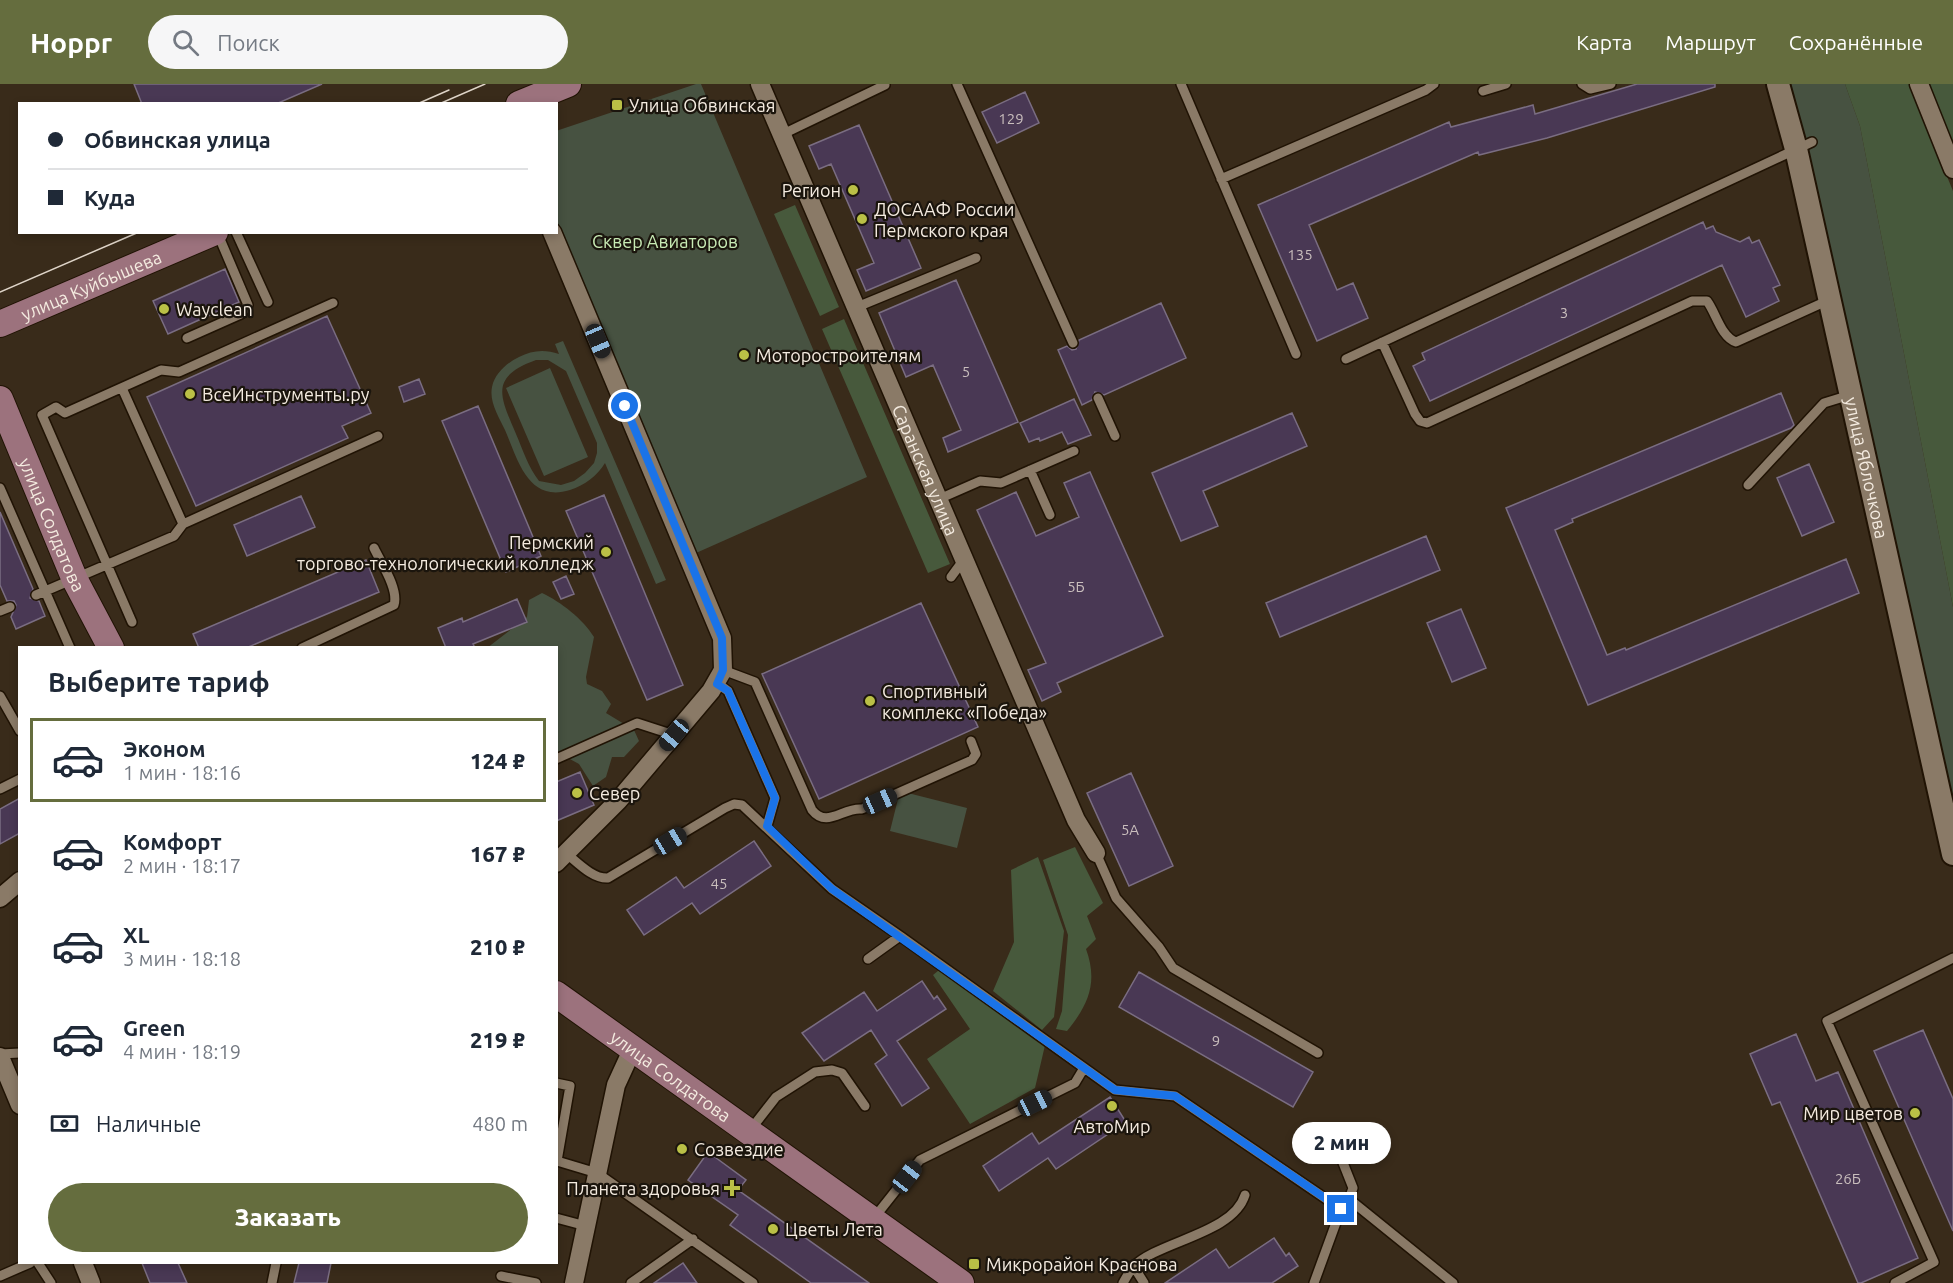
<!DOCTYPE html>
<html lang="ru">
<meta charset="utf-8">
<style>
:root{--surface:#fff;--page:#f6f6f7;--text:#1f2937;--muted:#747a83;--line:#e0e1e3;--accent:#656d3e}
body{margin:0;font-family:Ubuntu,sans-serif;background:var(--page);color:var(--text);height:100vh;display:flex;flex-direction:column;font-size:22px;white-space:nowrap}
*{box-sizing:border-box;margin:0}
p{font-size:20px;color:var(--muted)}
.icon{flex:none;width:33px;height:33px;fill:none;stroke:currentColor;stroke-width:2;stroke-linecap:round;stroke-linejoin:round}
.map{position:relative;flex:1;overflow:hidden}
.panel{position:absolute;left:18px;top:562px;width:540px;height:618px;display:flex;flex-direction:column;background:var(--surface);border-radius:0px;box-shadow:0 3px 9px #0003}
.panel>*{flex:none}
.top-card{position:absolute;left:18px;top:18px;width:540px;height:132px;border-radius:0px;box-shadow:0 3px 9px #0003;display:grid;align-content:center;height:132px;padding:0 30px;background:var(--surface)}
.end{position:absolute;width:27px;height:27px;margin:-14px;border:8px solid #1a73e8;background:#fff;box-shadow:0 0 0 3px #fff}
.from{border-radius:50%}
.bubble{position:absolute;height:42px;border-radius:21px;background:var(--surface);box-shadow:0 3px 9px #0003;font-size:20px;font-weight:800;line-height:42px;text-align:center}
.car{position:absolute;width:18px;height:36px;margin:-18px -9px;border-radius:8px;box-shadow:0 0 4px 2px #0007;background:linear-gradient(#222 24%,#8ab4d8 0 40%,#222 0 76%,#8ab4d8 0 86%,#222 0)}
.top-card b{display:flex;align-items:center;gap:21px;height:57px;font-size:22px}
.top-card b+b{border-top:2px solid var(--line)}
.top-card i{width:15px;height:15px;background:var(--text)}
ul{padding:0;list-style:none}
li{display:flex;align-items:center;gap:18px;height:84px;margin:0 12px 9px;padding:0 18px;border:3px solid transparent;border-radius:0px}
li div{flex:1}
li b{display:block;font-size:22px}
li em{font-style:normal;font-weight:800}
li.on{border-color:var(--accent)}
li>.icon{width:54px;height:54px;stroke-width:1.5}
h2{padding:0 30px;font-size:27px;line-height:72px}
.pay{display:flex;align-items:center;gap:15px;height:66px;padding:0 30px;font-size:22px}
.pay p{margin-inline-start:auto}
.primary-button{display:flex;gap:12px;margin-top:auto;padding:12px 30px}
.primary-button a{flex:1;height:69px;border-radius:36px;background:var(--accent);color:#fff;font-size:24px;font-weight:800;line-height:69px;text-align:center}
header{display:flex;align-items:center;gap:36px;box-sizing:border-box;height:84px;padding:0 30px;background:var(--accent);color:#fff}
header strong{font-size:28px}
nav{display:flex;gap:33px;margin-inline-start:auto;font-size:21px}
.search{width:420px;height:54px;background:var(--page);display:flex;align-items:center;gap:15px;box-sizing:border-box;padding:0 21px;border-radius:33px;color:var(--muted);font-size:22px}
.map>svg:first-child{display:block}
</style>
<header>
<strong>Hoppr</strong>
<div class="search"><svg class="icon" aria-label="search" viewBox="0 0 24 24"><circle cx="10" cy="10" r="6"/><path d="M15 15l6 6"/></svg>Поиск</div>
<nav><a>Карта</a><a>Маршрут</a><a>Сохранённые</a></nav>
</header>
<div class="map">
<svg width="1953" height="1199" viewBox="0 0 1953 1199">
<rect width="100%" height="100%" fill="#392b1a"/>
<path fill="#475241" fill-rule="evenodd" d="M 696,0 L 701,0 L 867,393 L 696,469 L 557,142 L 556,47 Z
M 1789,0 L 1845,0 L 1860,42 L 1953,523 L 1953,724 Z
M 563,257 L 666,496 L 656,500 L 605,379 C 597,392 585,401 570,406 C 528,419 518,376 505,346 C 499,333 489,318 492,303 C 495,289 507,279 519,273 C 532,266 545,265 559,270 L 555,260 ZM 536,276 L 548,276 L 566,287 L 597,359 L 597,369 L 594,379 L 585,389 L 574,397 L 561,401 L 539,397 C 528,383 523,366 516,350 C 500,312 489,293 536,276 Z
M 550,284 L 588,373 L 544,392 L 506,304 Z
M 542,509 C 561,518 583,535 594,553 L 586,593 L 587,600 L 602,607 L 611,620 L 606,629 L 634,646 L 639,657 L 624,673 L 612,673 L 606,693 L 593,702 L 579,680 L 557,668 L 556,564 L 487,564 L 527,533 L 529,516 Z
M 900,707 L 967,724 L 957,764 L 890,747 Z"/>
<path fill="#47593c" d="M 1845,0 L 1909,0 L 1953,107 L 1953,523 L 1860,42 Z
M 1928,0 L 1953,0 L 1953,60 L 1951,58 Z
M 795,121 L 839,223 L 820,232 L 774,130 Z
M 844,235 L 950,480 L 928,489 L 822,245 Z
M 1075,763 L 1103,819 L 1087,832 L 1096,855 L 1086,865 C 1098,898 1089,920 1067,947 L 1056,945 L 1062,927 L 1068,851 L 1043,776 Z
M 1038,773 L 1064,847 L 1054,933 L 1042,946 L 993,907 L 1014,858 L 1011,786 Z
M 944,882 L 1046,957 L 1035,1004 L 970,1040 L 927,975 L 970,945 L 933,891 Z"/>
<path fill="#493854" stroke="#7a6d82" stroke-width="1.5" d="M 134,0 L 322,0 L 276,20 L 142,20 Z
M 1637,0 L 1715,0 L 1715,3 L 1547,54 L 1479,71 L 1478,68 L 1309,141 L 1337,206 L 1353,199 L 1368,234 L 1317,257 L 1258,121 L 1449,38 L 1451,43 L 1533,21 L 1535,30 Z
M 1025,8 L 1039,39 L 997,59 L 982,28 Z
M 859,41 L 921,184 L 866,207 L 857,186 L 874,179 L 831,80 L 819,85 L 809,62 Z
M 1703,138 L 1706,145 L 1713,142 L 1716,148 L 1740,158 L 1749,153 L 1752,159 L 1759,156 L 1780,201 L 1773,204 L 1779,217 L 1746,233 L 1722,181 L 1430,317 L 1413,282 L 1425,276 L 1422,269 Z
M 225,185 L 239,218 L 168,250 L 153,217 Z
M 956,196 L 1018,338 L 948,368 L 943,354 L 961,346 L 933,281 L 906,293 L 879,229 Z
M 1161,219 L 1186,274 L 1104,311 L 1095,308 L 1092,316 L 1082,321 L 1058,266 L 1067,262 L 1072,266 L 1076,265 L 1079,256 Z
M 327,232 L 371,329 L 342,342 L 348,354 L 196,422 L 147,313 Z
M 419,295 L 425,310 L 404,318 L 399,303 Z
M 1781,309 L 1794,341 L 1791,344 L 1572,435 L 1573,438 L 1555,446 L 1607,571 L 1625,564 L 1626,566 L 1846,475 L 1859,509 L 1588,621 L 1506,424 Z
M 1074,315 L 1091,351 L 1068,360 L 1062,348 L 1040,357 L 1039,354 L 1029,358 L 1020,339 Z
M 478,322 L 541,472 L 506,488 L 442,337 Z
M 1292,329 L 1307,362 L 1203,407 L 1218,442 L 1181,457 L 1152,389 Z
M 1809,380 L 1834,438 L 1802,452 L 1777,394 Z
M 1090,388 L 1163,552 L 1057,599 L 1061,608 L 1042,617 L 1028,586 L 1046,579 L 977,426 L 1016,408 L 1036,452 L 1079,433 L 1064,399 Z
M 604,411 L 683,601 L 647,616 L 566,427 Z
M 301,412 L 315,443 L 247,472 L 234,441 Z
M 0,428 L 33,505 L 30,514 L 39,517 L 45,532 L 16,545 L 11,533 L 16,521 L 14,517 L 7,517 L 0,501 Z
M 1426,452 L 1440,486 L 1280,553 L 1266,519 Z
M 366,476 L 379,508 L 246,564 L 199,564 L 193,550 Z
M 566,492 L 574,510 L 561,515 L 553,498 Z
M 517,515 L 527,538 L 473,560 L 475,564 L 446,564 L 438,544 L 462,534 L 463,538 Z
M 921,519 L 978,643 L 819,715 L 762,590 Z
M 1461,525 L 1486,584 L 1452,598 L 1427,539 Z
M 580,688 L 594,721 L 556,737 L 556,698 Z
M 1131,689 L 1173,782 L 1129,802 L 1087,709 Z
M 20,714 L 20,749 L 0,760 L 0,725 Z
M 754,757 L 771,782 L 700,830 L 692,819 L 644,851 L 627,826 L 676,793 L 684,804 Z
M 1139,888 L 1313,988 L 1293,1023 L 1119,923 Z
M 922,897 L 934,915 L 937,912 L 946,925 L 897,957 L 929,1004 L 902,1022 L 875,980 L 887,971 L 871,946 L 824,977 L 802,949 L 864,908 L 877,927 Z
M 1923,946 L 1953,1015 L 1953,1147 L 1874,967 Z
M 1796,950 L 1816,997 L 1838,988 L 1918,1174 L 1861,1199 L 1858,1199 L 1780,1018 L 1772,1021 L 1750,970 Z
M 1110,1013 L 1126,1038 L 1056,1085 L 1048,1074 L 999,1107 L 983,1082 L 1032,1049 L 1039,1060 Z
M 708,1068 L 746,1096 L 738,1106 L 869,1199 L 811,1199 L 730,1141 L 738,1131 L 688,1096 Z
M 1274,1154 L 1286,1172 L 1289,1169 L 1298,1182 L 1272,1199 L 1165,1199 L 1216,1165 L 1229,1184 Z
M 142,1179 L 178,1179 L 187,1199 L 150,1199 Z
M 299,1179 L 331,1179 L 327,1199 L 294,1199 Z
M 683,1179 L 697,1199 L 654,1199 Z"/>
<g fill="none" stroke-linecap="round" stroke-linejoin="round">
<g stroke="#201304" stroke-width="12">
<path id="service" d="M 957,0 L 1073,259
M 1181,0 L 1296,270
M 1582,0 L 1590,5 L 1611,0
M 1483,7 L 1506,0
M 781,51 L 885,1
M 1221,95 L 1426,6 L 1434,0
M 236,148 L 268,218
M 857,223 L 976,174
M 187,254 L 241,230 L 248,221 L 217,148
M 1382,258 L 1415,330 L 1420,337 L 1427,339 L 1692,217 L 1707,217 C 1716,229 1721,253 1736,258 L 1829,216
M 1346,275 L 1812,58
M 122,304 L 183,440
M 1098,314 L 1115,352
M 1030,386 L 1050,431
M 1748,401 L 1824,319 L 1850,311
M 0,404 L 70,564
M 939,415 L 980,397 L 1001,399 L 1074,367
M 951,493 L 965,474
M 36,511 L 174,452 L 183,440 L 378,352
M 0,527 L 10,523
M 132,538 L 42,331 L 56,323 L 65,329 L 161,286 L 179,288 L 333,219
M 302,564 L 394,521 C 399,505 381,479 374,464
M 723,586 L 755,598 L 812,726 C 827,745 843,723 862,725 L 972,676 L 976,670 L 971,657
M 717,599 L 728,607 L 775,714 L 767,742
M 0,612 L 20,647
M 556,675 L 637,639 L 674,651
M 0,705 L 20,695
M 1096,769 L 1116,814 L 1159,863 L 1173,884 L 1318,969
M 567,770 C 578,779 593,795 608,794 L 725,724 L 734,720 L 742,721 L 832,805 L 900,852
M 868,875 L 900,852 L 1115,1006 L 1175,1012 L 1341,1125 L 1349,1115 L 1453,1199
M 0,970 L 20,969
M 556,999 L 570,1002 L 557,1077 L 597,1089 L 753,1199
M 751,1045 L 776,1013 L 815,988 L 832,986 L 842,989 L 865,1022
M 1334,1056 L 1353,1104 L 1349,1115
M 556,1134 L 586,1142
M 874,1134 L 920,1076 L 1075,999 L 1084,984
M 38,1179 L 51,1199
M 1134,1183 L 1144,1199
M 0,1192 L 30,1179
M 501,1192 L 536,1199
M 272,1199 L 276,1179
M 631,1199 L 693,1155
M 1123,1199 C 1126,1194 1129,1188 1133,1183 C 1158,1157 1233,1150 1245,1111
M 1314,1199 L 1341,1125
M 1895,1199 L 1934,1178 L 1827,937 L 1953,874"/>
</g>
<g stroke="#201304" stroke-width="21">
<g id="minor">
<path id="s1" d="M 760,0 L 1076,736 L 1096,769"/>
<path d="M 1919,0 L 1953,85"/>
<path d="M 552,148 L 722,554 L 723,586 L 711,607 L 618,717 L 556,779"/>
<path d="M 0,814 L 20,797"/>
<path d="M 0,973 L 20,1021"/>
<path d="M 83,1179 L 91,1199"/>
<path d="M 574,1199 L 616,1001 L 633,964"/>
</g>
</g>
<g stroke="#201304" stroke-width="26">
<g id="tertiary">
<path id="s2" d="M 1778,0 L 1796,65 L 1953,770"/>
</g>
</g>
<g stroke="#201304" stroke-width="28">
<g id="secondary">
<path d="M 519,20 L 568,0"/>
<path id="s3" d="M 0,240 L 215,148"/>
<path id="s4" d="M 0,315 L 75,496 L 111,564"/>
<path id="s5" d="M 556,910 L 961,1199"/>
</g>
</g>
<use href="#service" stroke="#8a7a67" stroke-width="9"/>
<use href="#minor" stroke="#8a7a67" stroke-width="18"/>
<use href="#tertiary" stroke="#8a7a67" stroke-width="22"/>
<use href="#secondary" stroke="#9c727d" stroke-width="26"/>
<path stroke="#ded4c8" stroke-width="1.5" d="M 417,20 L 449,6
M 439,20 L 485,0
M 0,208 L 139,148"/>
</g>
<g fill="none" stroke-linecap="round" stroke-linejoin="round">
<path stroke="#1a73e8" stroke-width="8" d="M 625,322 L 722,554 L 723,586 L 717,600 L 728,607 L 775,714 L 767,742 L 832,805 L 1115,1006 L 1175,1012 L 1341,1125"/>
</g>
<g fill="#bac046" stroke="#1b150d" stroke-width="2">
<rect x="611" y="15" width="12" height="12" rx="3"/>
<circle cx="853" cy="106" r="6"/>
<circle cx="862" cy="135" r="6"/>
<circle cx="164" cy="225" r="6"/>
<circle cx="744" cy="271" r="6"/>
<circle cx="190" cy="310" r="6"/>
<circle cx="606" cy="468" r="6"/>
<circle cx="870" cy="617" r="6"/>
<circle cx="577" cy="709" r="6"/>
<circle cx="1112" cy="1022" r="6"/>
<circle cx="1915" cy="1029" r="6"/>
<circle cx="682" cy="1065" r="6"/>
<path d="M729 1095h6v6h6v6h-6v6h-6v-6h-6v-6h6z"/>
<circle cx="773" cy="1145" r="6"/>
<rect x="968" y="1174" width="12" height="12" rx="3"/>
</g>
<g text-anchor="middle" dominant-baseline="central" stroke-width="4.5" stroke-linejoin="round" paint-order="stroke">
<g font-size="15" fill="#c9bebd">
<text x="1011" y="34">129</text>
<text x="1300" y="170">135</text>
<text x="1564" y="228">3</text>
<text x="966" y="287">5</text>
<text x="1076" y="502">5Б</text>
<text x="1130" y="745">5А</text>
<text x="719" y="799">45</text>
<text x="1216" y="956">9</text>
<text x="1848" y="1094">26Б</text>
</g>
<g font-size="18" fill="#f4ebe0" stroke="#1b150d" text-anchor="start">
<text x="629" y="21">Улица Обвинская</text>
<text x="841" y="106" text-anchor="end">Регион</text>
<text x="874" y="125">ДОСААФ России<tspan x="874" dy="21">Пермского края</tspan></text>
<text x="176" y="225">Wayclean</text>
<text x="756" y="271">Моторостроителям</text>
<text x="202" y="310">ВсеИнструменты.ру</text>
<text x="594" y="458" text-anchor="end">Пермский<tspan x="594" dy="21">торгово-технологический колледж</tspan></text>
<text x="882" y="607">Спортивный<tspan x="882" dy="21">комплекс «Победа»</tspan></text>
<text x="589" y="709">Север</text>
<text x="1903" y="1029" text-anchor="end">Мир цветов</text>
<text x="1112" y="1042" text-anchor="middle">АвтоМир</text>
<text x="694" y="1065">Созвездие</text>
<text x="720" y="1104" text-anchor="end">Планета здоровья</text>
<text x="785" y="1145">Цветы Лета</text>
<text x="986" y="1180">Микрорайон Краснова</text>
</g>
<g font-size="18" fill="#c8ebb5" stroke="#1b150d">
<text x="665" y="157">Сквер Авиаторов</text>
</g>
<g font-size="18" fill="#f4ebe0" stroke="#1b150d">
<text stroke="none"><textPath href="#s3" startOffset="99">улица Куйбышева</textPath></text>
<text stroke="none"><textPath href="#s1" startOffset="420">Саранская улица</textPath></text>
<text stroke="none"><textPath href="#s2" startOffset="394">улица Яблочкова</textPath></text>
<text stroke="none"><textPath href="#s4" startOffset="136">улица Солдатова</textPath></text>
<text stroke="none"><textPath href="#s5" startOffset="141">улица Солдатова</textPath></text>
</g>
</g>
</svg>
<i class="end from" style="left:625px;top:322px"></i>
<i class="end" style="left:1341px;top:1125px"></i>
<div class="bubble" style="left:1292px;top:1038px;width:99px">2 мин</div>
<i class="car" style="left:598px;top:257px;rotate:157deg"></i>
<i class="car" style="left:674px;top:651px;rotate:220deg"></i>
<i class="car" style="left:880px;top:717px;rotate:66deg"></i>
<i class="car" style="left:670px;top:757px;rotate:59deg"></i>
<i class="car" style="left:1035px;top:1019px;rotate:64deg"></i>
<i class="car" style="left:907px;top:1093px;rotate:38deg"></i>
<div class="top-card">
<b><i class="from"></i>Обвинская улица</b>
<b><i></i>Куда</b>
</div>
<section class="panel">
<h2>Выберите тариф</h2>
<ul>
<li class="on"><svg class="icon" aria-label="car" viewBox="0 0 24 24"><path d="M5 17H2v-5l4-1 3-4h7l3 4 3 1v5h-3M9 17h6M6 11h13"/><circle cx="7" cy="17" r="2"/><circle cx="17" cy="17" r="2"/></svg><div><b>Эконом</b><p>1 мин · 18:16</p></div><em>124 ₽</em></li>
<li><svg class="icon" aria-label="car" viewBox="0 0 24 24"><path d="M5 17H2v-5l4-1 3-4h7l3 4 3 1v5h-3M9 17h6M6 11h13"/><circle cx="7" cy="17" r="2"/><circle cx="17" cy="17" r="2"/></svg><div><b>Комфорт</b><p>2 мин · 18:17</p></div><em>167 ₽</em></li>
<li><svg class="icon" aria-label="car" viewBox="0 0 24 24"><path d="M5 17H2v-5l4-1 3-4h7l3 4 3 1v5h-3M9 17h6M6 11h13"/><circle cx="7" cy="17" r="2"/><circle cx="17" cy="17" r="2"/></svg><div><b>XL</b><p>3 мин · 18:18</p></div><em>210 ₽</em></li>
<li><svg class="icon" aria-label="car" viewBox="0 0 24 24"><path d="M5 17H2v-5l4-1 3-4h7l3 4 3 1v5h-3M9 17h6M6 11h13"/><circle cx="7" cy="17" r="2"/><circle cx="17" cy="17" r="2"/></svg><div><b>Green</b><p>4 мин · 18:19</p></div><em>219 ₽</em></li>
</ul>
<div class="pay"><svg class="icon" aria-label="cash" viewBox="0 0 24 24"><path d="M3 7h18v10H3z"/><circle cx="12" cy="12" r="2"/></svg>Наличные<p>480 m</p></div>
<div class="primary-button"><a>Заказать</a></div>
</section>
</div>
